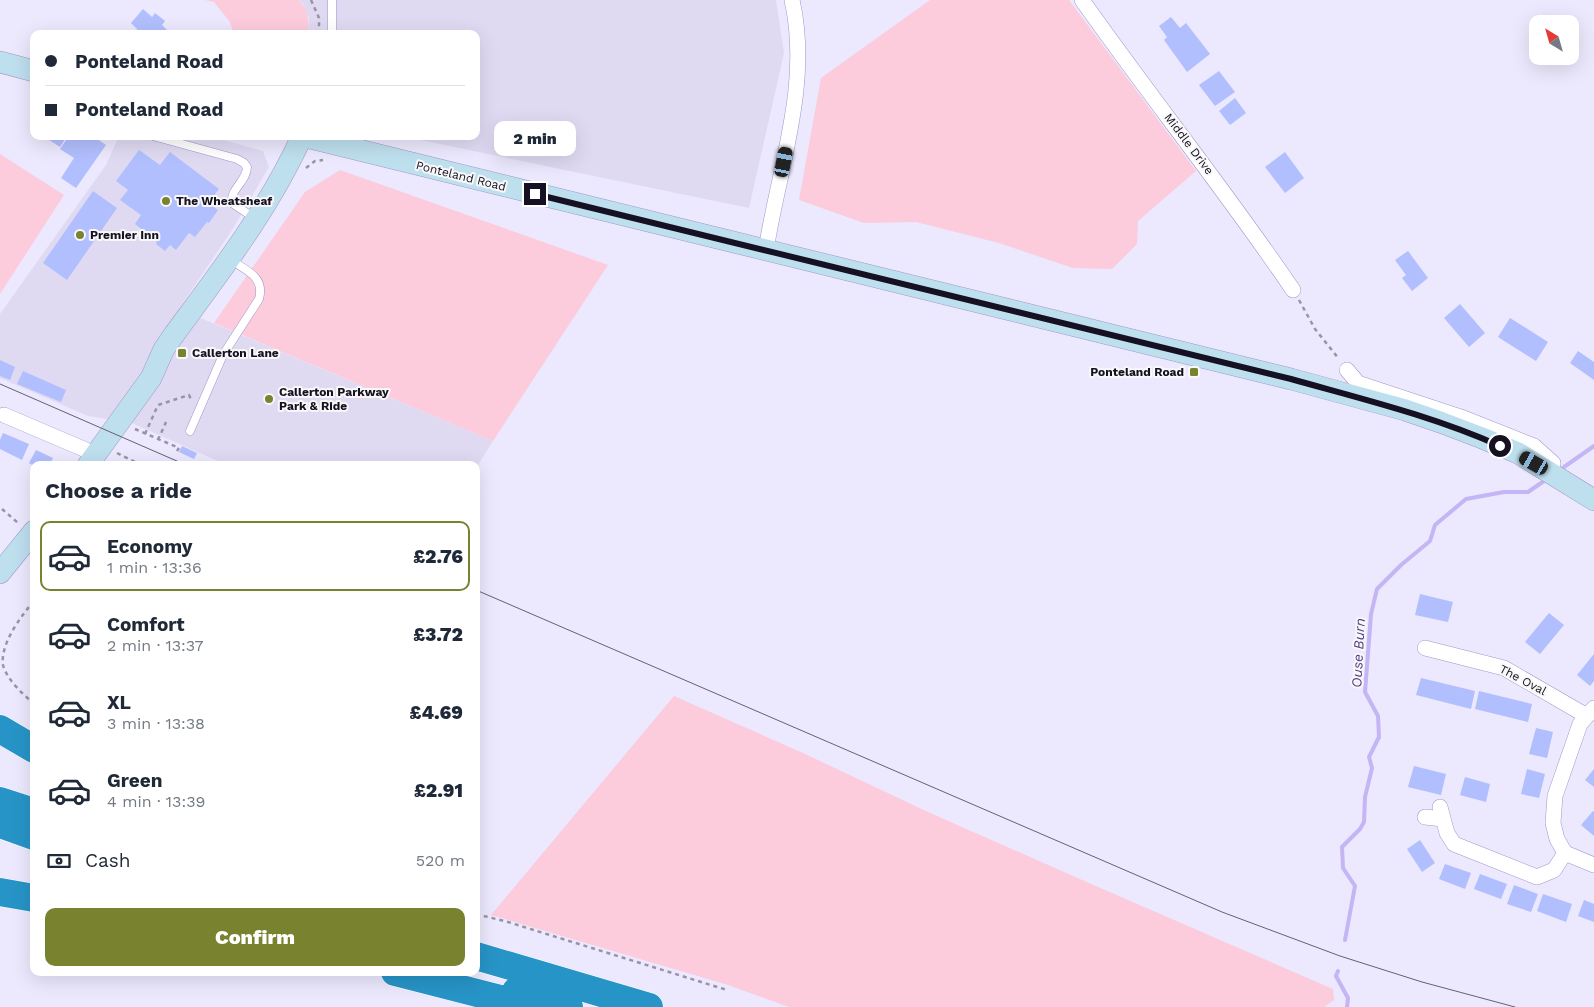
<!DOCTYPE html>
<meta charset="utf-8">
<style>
:root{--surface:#fff;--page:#f2f2f3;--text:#1f2937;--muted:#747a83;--line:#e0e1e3;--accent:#79822e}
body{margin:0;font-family:"Work Sans",sans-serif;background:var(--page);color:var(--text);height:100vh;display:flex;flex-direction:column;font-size:19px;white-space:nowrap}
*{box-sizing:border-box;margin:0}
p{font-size:16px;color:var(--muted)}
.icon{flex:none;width:28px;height:28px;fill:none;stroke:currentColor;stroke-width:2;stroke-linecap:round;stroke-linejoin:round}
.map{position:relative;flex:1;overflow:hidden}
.side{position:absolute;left:30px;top:461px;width:450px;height:515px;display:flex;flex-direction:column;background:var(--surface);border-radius:10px;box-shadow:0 5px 20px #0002}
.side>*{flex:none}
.top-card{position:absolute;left:30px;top:30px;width:450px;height:110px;border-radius:10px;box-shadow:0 5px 20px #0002;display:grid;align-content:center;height:110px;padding:0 15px;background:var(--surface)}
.needle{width:32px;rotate:323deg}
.fabs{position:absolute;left:1529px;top:15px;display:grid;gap:10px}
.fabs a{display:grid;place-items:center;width:50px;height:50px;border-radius:10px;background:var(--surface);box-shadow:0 5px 20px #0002;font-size:25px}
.end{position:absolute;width:22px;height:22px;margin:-11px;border:6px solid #151022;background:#fff;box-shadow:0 0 0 2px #fff}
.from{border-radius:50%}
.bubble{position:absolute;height:35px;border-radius:10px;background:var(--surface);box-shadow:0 5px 20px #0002;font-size:16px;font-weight:800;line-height:35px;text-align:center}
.car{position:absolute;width:15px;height:30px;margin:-15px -8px;border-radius:6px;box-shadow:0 0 4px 1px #0007;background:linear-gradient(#222 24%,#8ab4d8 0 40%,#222 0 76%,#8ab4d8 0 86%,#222 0)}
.top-card b{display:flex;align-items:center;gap:18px;height:48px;font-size:19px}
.top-card b+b{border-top:1px solid var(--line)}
.top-card i{width:12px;height:12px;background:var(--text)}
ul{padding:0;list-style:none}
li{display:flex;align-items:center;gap:15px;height:70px;margin:0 10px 8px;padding:0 5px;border:2px solid transparent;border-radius:10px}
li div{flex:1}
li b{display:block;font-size:19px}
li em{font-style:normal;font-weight:800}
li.selected{border-color:var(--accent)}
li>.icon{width:45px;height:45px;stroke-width:1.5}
h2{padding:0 15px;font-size:22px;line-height:60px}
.pay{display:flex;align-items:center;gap:12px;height:55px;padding:0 15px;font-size:19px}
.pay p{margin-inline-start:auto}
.button{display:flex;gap:10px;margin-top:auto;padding:10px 15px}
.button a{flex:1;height:58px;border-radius:10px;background:var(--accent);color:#fff;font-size:20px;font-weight:800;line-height:58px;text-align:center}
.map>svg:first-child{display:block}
</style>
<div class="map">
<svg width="1594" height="1007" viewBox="0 0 1594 1007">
<rect width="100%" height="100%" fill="#ece8fd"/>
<path fill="#dfdaf2" d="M 298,0 L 776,0 L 784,53 L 749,208 L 401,136 L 476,136 L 476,34 L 308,34 L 309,18 L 303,4 Z
M 119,136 L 209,136 L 263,151 L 269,167 L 232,230 L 179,309 L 493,441 L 476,468 L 476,465 L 227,465 L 132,423 L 88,416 L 0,378 L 0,314 L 106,165 Z"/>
<path fill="#fccbdc" d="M 205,0 L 298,0 C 309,9 309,21 308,34 L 234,34 L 230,22 L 214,2 Z
M 930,0 L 1069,0 L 1196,171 L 1138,221 L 1137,244 L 1112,269 L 1073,268 L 999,243 L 916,222 L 864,223 L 799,200 L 821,78 Z
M 0,154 L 64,195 L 0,294 Z
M 340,170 L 608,265 L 493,441 L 214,323 L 305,192 Z
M 674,696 L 803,753 L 928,812 L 1082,880 L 1333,989 L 1334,1000 L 1324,1007 L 789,1007 L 728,985 L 491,915 Z"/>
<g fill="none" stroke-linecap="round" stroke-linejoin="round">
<path stroke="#c4b5f5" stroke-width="4" d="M 1564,467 L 1594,446
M 1345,940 L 1355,886 L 1343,868 L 1342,847 L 1360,829 L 1364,822 L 1365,797 L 1372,768 L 1369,757 L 1379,737 L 1378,716 L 1365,692 L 1371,614 L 1377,589 L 1401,565 L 1430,541 L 1435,525 L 1466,499 L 1504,492 L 1528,492 L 1544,481
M 1338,971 L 1336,976 L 1348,998 L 1347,1007"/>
</g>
<path fill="#b1bffe" d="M 143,9 L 152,17 L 155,13 L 165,21 L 162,25 L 169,32 L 167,34 L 138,34 L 137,29 L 131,23 Z
M 1171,17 L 1180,28 L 1186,23 L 1210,54 L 1187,72 L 1164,40 L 1167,37 L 1159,26 Z
M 1219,71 L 1235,92 L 1215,106 L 1199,85 Z
M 1235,98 L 1246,113 L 1230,125 L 1219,111 Z
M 52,136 L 67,136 L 60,147 L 49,140 Z
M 69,136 L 93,136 L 106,145 L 76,188 L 61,178 L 74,158 L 60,149 Z
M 139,150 L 160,165 L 170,152 L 219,189 L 208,203 L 218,210 L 209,223 L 207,222 L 195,237 L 189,233 L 176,250 L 170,245 L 165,251 L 156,244 L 157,242 L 135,224 L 141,215 L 120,200 L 128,190 L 116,181 Z
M 1285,152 L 1304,178 L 1285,193 L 1265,167 Z
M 93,191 L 117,208 L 67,280 L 43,263 Z
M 1408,251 L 1428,278 L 1412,291 L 1402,278 L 1406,275 L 1395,260 Z
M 1460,304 L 1485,333 L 1469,347 L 1444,318 Z
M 1510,318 L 1548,342 L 1536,361 L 1498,337 Z
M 1578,351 L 1594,362 L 1594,380 L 1570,363 Z
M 0,360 L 15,367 L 10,380 L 0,376 Z
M 23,371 L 66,390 L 61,402 L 17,384 Z
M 3,433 L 29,444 L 22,460 L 0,449 L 0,440 Z
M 182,446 L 197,453 L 194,459 L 179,452 Z
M 36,450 L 53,458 L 50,465 L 34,466 L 29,463 Z
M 1420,594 L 1453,602 L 1448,622 L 1415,615 Z
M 1549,613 L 1564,625 L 1540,654 L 1525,642 Z
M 1594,654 L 1594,681 L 1590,686 L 1577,675 Z
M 1421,678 L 1475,691 L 1471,709 L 1416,695 Z
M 1479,691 L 1532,704 L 1528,722 L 1475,709 Z
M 1536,728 L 1553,732 L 1547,758 L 1529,754 Z
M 1414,766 L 1446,774 L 1441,795 L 1408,787 Z
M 1527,769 L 1545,774 L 1539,798 L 1521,794 Z
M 1594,769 L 1594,787 L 1585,780 Z
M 1465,777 L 1490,784 L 1486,802 L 1460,795 Z
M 1593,811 L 1594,812 L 1594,836 L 1581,825 Z
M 1420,840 L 1435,863 L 1422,872 L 1407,849 Z
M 1445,864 L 1471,873 L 1465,889 L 1439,879 Z
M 1480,874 L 1507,884 L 1501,899 L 1474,889 Z
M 1514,885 L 1538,894 L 1531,912 L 1507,904 Z
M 1543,894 L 1572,904 L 1566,922 L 1537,911 Z
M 1584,900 L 1594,904 L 1594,922 L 1578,916 Z"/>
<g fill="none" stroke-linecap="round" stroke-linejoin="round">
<g stroke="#a297c8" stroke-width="9">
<path id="lane" d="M 332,34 L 332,0
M 153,136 L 237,159 L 244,163 L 247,167 C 247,181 230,189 232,203 L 256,219
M 190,431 L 223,355 L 259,299 C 265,277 247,271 231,260"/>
</g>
<g stroke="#a297c8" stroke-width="16">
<path id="street" d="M 1082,0 C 1151,98 1226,191 1293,290
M 766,250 C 779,167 811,84 792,0
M 1347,370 L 1358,383 L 1461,417 L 1534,446 L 1553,463 L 1551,472
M 4,415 L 86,450
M 1425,648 L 1504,668 L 1587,716
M 1594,708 L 1580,724 L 1555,796 L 1553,823 L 1557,839 L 1565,853 L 1594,865
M 1440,807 L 1447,833 L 1454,844 L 1537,877 L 1554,870 L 1565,853
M 1425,817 L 1443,819"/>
</g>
<g stroke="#a297c8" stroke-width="22">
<path id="secondary" d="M 0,62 L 34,71
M 302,136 L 1291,379 L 1405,410 L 1440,422 L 1482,438 L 1518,453 L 1594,500
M 88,465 L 151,378 L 164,349 L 173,336 C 220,272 269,209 302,136
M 0,573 L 34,531"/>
</g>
<g stroke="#fff" stroke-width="29">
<path id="highway" d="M 0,729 L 34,749
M 0,801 L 34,812
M 0,824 L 34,836
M 0,892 L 34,898
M 476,956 L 649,1007
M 395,972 L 532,1007
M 516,991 L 569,1007"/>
</g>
<path stroke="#9893a7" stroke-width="2.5" stroke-dasharray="4 4" stroke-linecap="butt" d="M 311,0 L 319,18 L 319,34
M 306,168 L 315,161 L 323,160
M 1299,300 L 1315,329 L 1339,359
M 135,429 L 179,448 L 177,451
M 145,434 L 158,405 L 189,395 L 192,402
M 158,440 L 166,422
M 117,453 L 141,465
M 2,509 L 18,523
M 34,601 C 21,616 0,644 3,665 C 7,680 23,694 34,704
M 476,914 L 508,922 L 727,990"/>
<use href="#lane" stroke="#fff" stroke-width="8"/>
<use href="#street" stroke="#fff" stroke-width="15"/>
<use href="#secondary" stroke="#bedfee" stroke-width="21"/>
<use href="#highway" stroke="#2794c7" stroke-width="28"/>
<path stroke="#656074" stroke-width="1" d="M 0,384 L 186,465
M 476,590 L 1222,912 L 1340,956 L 1422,982 L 1515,1007"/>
</g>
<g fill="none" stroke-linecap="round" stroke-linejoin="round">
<path stroke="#151022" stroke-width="6" d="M 535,194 L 1291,379 C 1362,399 1433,416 1500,446"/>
</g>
<g fill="#79822e" stroke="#f8f8f8" stroke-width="2">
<circle cx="166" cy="201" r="5"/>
<circle cx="80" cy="235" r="5"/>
<rect x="177" y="348" width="10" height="10" rx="2.5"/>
<rect x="1189" y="367" width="10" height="10" rx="2.5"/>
<circle cx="269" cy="399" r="5"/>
</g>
<g text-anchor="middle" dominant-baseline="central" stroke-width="4" stroke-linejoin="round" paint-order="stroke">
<g font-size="12" fill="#151022" stroke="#f8f8f8">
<text transform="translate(1189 144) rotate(53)">Middle Drive</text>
<text transform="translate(461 176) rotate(14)">Ponteland Road</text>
<text transform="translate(1523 680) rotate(28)">The Oval</text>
</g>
<g font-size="12" font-weight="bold" fill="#151022" stroke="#f8f8f8" text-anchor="start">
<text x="176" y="201">The Wheatsheaf</text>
<text x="90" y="235">Premier Inn</text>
<text x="192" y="353">Callerton Lane</text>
<text x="1184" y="372" text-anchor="end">Ponteland Road</text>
<text x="279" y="392">Callerton Parkway<tspan x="279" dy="14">Park &amp; Ride</tspan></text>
</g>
<g font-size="14" font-style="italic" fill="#533c87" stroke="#f8f8f8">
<text transform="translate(1358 653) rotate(-87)">Ouse Burn</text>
</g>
</g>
</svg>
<div class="fabs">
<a><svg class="needle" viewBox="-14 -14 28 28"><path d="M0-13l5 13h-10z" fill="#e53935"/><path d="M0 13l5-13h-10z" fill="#747a83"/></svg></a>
</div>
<i class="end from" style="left:1500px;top:446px"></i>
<i class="end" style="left:535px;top:194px"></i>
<div class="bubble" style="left:494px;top:121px;width:82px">2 min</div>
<i class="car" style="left:784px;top:162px;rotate:11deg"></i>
<i class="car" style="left:1534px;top:463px;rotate:300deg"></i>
<div class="top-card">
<b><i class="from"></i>Ponteland Road</b>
<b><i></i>Ponteland Road</b>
</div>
<section class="side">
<h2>Choose a ride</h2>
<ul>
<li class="selected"><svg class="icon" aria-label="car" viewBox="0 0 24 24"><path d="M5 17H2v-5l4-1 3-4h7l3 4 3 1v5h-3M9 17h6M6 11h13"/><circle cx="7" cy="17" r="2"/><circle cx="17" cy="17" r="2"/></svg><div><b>Economy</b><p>1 min · 13:36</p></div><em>£2.76</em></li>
<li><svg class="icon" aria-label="car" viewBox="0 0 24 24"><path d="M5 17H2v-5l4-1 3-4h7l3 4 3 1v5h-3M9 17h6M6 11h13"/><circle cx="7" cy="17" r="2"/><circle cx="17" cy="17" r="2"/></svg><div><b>Comfort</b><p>2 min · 13:37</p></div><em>£3.72</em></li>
<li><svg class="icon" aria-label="car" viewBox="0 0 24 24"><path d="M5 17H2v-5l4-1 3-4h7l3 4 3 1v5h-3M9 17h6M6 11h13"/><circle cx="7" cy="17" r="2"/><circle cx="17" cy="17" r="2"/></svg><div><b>XL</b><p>3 min · 13:38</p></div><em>£4.69</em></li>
<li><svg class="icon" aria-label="car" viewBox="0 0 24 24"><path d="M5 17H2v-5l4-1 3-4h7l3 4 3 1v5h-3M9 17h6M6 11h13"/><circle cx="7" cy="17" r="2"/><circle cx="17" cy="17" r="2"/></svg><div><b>Green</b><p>4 min · 13:39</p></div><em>£2.91</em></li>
</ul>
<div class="pay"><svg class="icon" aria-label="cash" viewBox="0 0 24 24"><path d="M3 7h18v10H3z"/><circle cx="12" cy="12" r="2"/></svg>Cash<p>520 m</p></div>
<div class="button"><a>Confirm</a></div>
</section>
</div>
